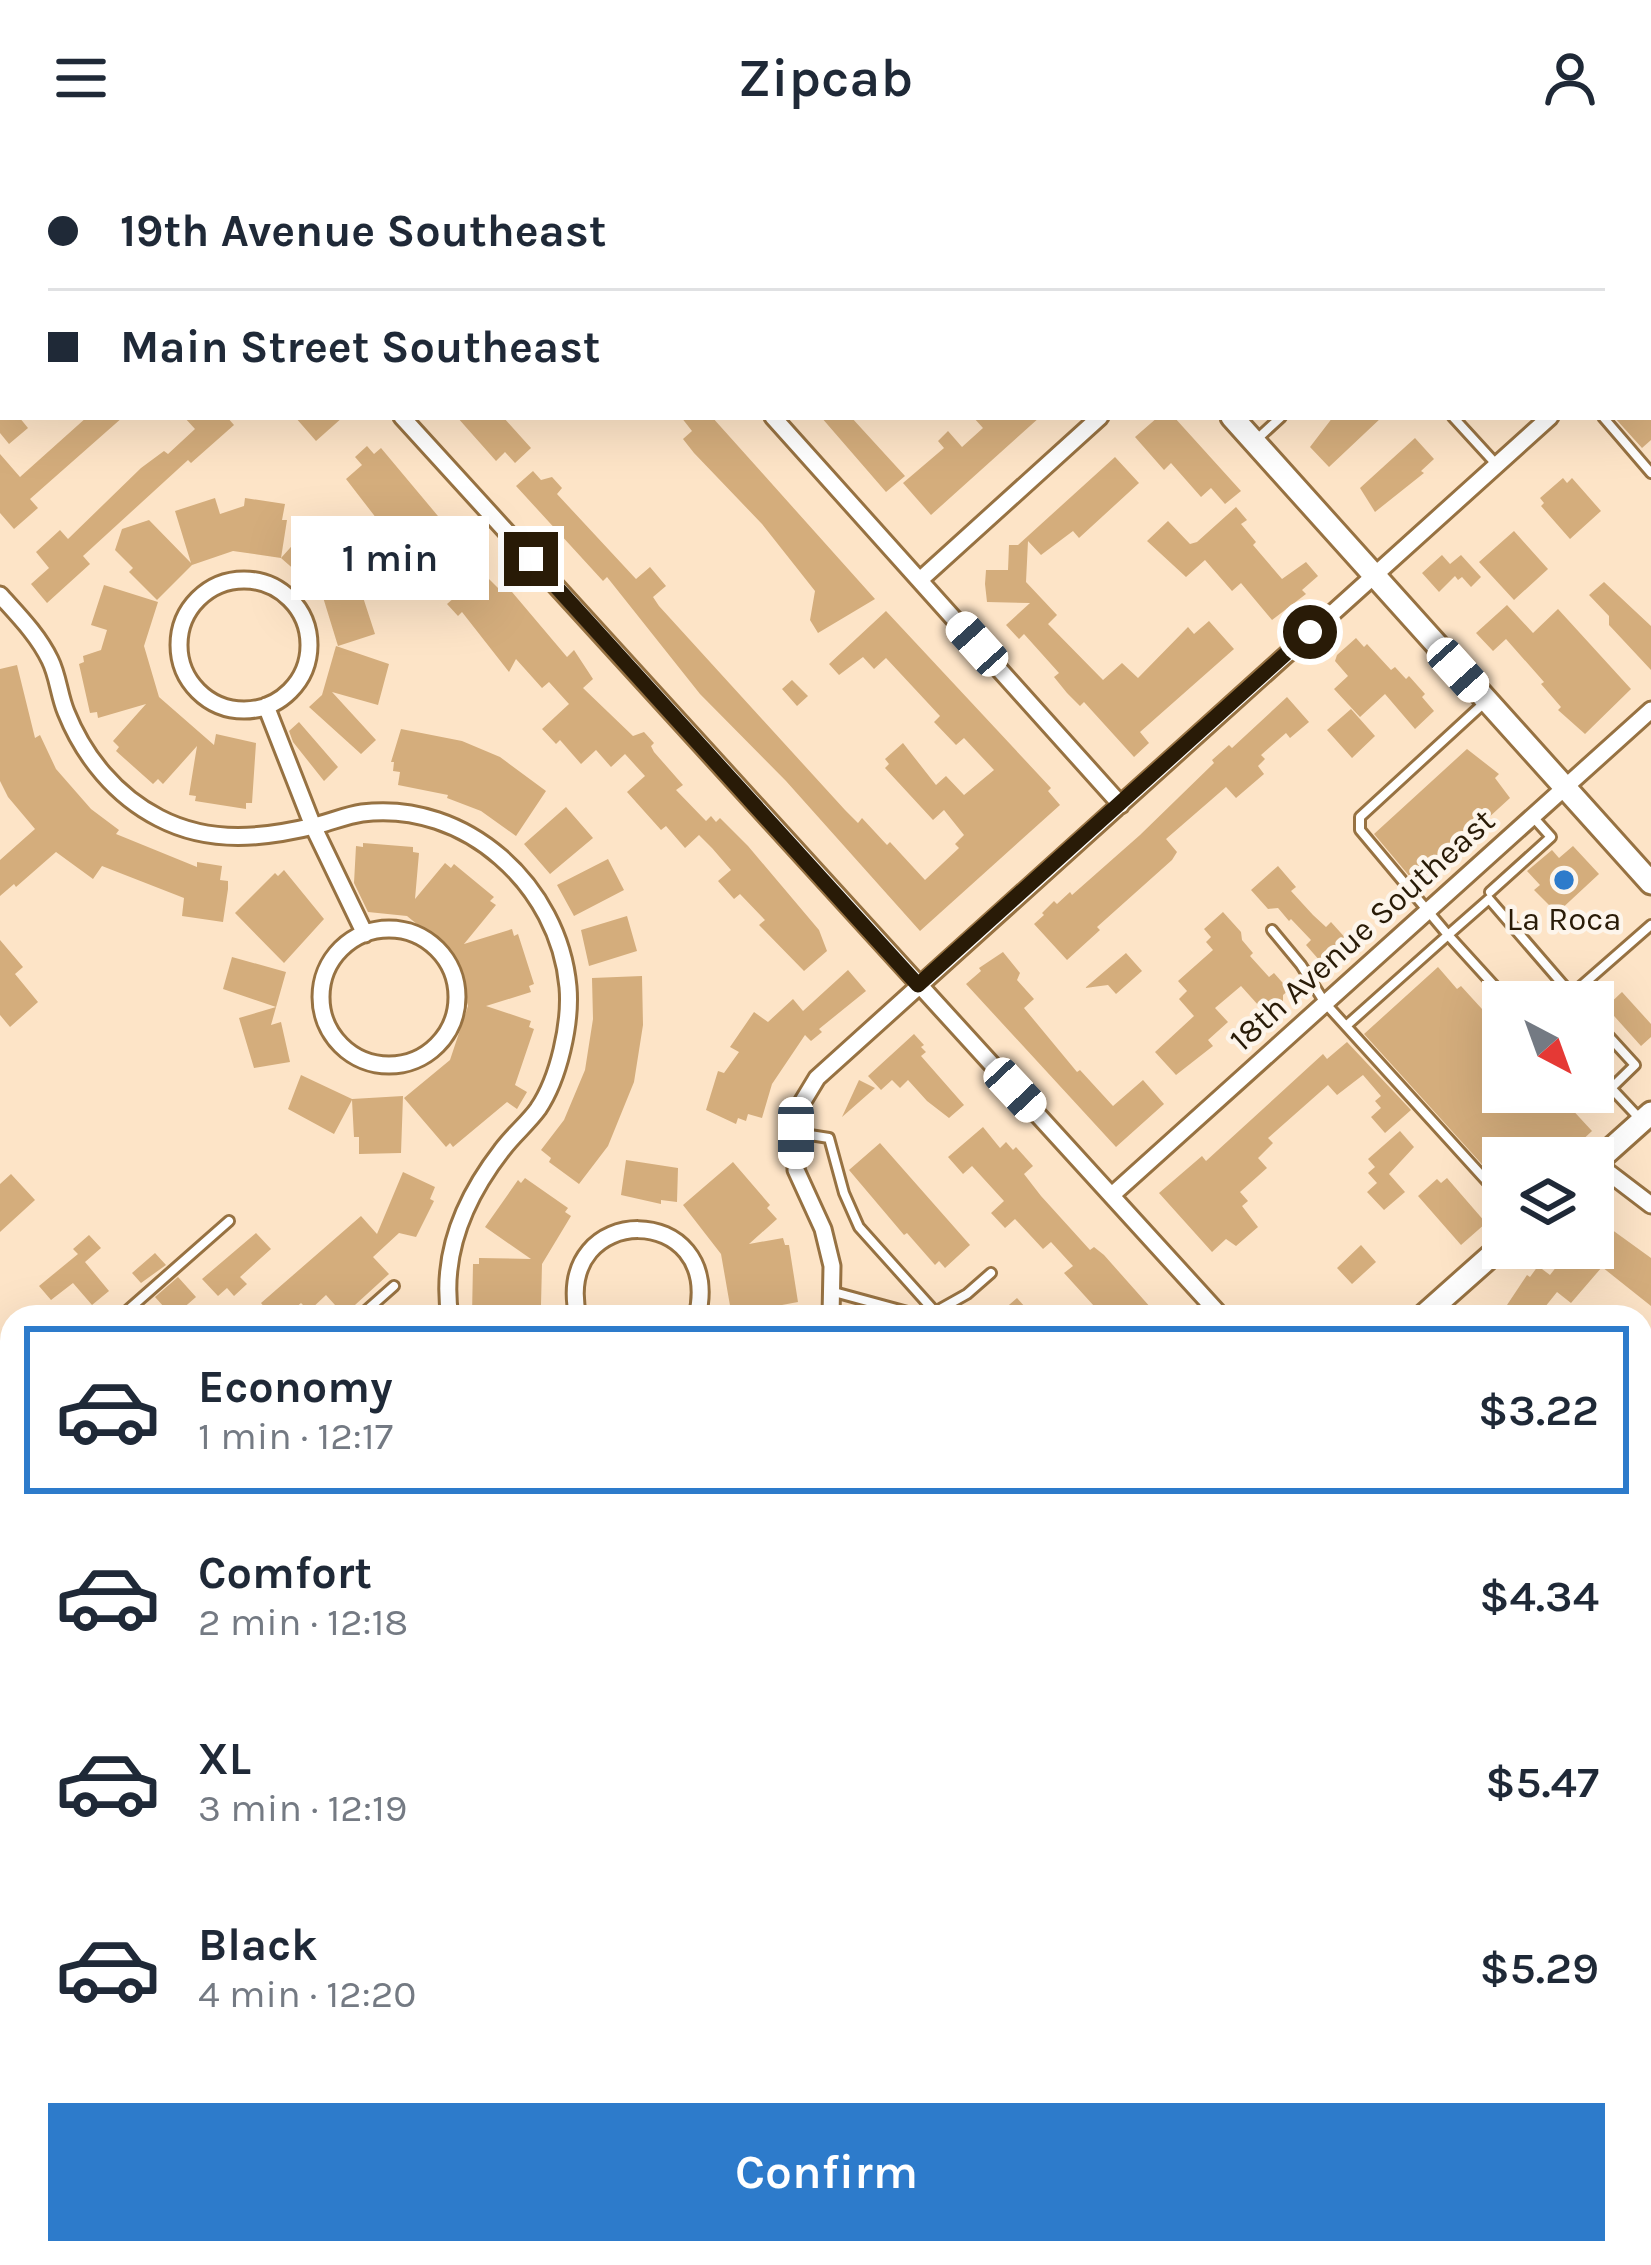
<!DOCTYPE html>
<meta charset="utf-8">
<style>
:root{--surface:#fff;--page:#f2f2f3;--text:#1f2937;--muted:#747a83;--line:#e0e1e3;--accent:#2d7bcb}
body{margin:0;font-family:Karla,sans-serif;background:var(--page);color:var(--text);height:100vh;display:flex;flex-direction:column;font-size:45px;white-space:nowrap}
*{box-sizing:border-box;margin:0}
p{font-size:39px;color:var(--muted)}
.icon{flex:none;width:66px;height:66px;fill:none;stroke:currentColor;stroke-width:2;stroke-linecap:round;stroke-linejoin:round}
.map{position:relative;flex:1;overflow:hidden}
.panel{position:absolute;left:0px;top:1149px;width:1653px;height:960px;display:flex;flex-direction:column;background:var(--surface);border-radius:36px 36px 0 0;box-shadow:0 12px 48px #0002}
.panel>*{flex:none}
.banner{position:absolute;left:0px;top:0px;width:1653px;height:264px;box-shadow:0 12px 48px #0002;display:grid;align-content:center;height:264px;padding:0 48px;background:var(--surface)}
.needle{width:78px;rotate:139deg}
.controls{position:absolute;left:1482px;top:825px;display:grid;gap:24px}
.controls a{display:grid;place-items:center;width:132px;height:132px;border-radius:0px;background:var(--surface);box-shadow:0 12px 48px #0002;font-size:60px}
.end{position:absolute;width:54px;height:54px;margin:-27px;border:15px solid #291b07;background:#fff;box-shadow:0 0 0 6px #fff}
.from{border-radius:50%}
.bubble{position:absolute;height:84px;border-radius:0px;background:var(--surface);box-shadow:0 12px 48px #0002;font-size:39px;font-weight:600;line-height:84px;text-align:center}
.car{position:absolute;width:36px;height:72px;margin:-36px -18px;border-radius:15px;box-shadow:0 0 9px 3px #0007;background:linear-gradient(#fff 24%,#345 0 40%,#fff 0 76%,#345 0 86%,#fff 0)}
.banner b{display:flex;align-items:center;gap:42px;height:114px;font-size:45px}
.banner b+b{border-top:3px solid var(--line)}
.banner i{width:30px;height:30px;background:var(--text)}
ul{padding:21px 0 0;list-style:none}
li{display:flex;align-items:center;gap:36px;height:168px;margin:0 24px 18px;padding:0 24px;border:6px solid transparent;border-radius:0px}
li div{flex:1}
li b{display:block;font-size:45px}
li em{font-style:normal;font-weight:600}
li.on{border-color:var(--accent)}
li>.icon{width:108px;height:108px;stroke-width:1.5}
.button{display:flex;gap:24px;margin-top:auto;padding:24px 48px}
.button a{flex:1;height:138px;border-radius:0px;background:var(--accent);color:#fff;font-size:48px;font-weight:600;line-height:138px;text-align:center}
header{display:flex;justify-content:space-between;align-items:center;height:156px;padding:0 48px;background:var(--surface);font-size:54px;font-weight:600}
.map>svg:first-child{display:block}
</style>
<header><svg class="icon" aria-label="menu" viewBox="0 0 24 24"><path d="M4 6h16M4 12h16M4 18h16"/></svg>Zipcab<svg class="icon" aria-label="person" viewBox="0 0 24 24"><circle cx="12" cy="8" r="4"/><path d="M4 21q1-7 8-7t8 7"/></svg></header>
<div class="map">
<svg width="1651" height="2109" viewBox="0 0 1651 2109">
<rect width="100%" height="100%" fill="#fde4c7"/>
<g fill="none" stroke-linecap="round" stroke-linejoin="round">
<path stroke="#f18392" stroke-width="6" d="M 0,1712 L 12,1720
M 1587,2097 L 1598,2109"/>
</g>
<path fill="#d4ad7c" d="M 0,261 L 19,261 L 28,272 L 9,288 L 0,277 Z
M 87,261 L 123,261 L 30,343 L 38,352 L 14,373 L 0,357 L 0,298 L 20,321 Z
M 184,261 L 227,261 L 234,269 L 191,307 L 188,304 L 83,400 L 90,408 L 47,447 L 31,428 L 49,412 L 36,396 L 60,374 L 68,383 L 141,312 L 164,295 L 168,298 L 195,273 Z
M 295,261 L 343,261 L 316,285 Z
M 457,261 L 503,261 L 531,292 L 515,307 L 505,296 L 496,305 Z
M 681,261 L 712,261 L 875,443 L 818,477 L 810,464 L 815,435 L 762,368 L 694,297 L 683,283 L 692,275 Z
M 821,261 L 851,261 L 905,320 L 886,336 Z
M 973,261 L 1040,261 L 931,359 L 903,327 L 944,292 L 938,285 L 948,275 L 962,291 L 983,272 Z
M 1158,261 L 1174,261 L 1241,335 L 1225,348 L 1211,332 L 1201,341 L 1171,307 L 1164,314 L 1135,281 Z
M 1333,261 L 1382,261 L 1329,311 L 1310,291 Z
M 1614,261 L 1651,261 L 1651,284 L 1642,292 Z
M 1415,282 L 1434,303 L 1421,315 L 1424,317 L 1375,356 L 1360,332 Z
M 367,290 L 374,298 L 381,292 L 448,372 L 460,383 L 467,380 L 477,391 L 472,395 L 478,412 L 501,435 L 507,430 L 567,501 L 574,494 L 593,523 L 583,532 L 633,580 L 644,576 L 654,587 L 651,590 L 654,596 L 683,629 L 676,634 L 706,665 L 711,660 L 716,666 L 720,662 L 748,690 L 819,774 L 827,795 L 804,815 L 759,769 L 765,764 L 740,738 L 734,743 L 718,725 L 731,714 L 712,692 L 699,679 L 685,692 L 666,670 L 661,674 L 627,636 L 645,620 L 625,598 L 611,611 L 596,594 L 581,608 L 560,584 L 556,588 L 542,573 L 569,548 L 549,526 L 542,532 L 516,503 L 509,516 L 462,456 L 458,460 L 447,448 L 471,427 L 452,406 L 443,413 L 431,400 L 438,393 L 418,371 L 378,402 L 362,383 L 380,367 L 346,323 L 362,309 L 355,301 Z
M 1115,301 L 1139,327 L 1079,382 L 1073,375 L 1041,399 L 1028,385 L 1026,426 L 1057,459 L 1048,468 L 1103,524 L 1122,507 L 1138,522 L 1188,471 L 1194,478 L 1209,465 L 1234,493 L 1140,576 L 1149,587 L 1134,601 L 1084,546 L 1080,550 L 1067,537 L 1054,521 L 1059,517 L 1024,478 L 1019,483 L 1006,469 L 1030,447 L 987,446 L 985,428 L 986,414 L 1008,414 L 1009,389 L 1018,389 Z
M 533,315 L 541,324 L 552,321 L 562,332 L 557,338 L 636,423 L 650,411 L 666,430 L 653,441 L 659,450 L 845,654 L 858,667 L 862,662 L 887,689 L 890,686 L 925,724 L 959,692 L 955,688 L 964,679 L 944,654 L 933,664 L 885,612 L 889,608 L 885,603 L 903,587 L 936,629 L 946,620 L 964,639 L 994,614 L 964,582 L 956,589 L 934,566 L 940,560 L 886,502 L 874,513 L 863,501 L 839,519 L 829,508 L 886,455 L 1051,632 L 1048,635 L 1060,649 L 920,775 L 786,625 L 700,538 L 607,421 L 603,425 L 516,330 Z
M 1563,322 L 1567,327 L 1572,322 L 1601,355 L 1570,383 L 1541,350 L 1544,347 L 1540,342 Z
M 215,342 L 220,358 L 244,350 L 245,342 L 285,348 L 282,364 L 287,364 L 281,402 L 233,395 L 192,409 L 157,444 L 129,416 L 133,412 L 115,394 L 122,373 L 149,364 L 191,407 L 175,355 Z
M 1236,351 L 1247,364 L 1241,368 L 1256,386 L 1253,389 L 1282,423 L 1306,406 L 1318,420 L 1302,434 L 1306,438 L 1272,464 L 1241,427 L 1232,435 L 1205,404 L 1186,421 L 1147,385 L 1168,365 L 1190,388 L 1197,386 Z
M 307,373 L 346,407 L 337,417 L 353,431 L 359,429 L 375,478 L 338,490 L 322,438 L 281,402 Z
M 1514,375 L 1548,413 L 1514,444 L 1479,406 Z
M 1442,399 L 1450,408 L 1461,399 L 1481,421 L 1471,431 L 1462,421 L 1458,424 L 1455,420 L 1439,436 L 1422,417 Z
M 1604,426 L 1651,470 L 1651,514 L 1609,469 L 1609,460 L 1589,439 Z
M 104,429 L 158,446 L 144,490 L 159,541 L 214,589 L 216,578 L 256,587 L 252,647 L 246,647 L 246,653 L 195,645 L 196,640 L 189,639 L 197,590 L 163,628 L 158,623 L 153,628 L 116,595 L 119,591 L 113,585 L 146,548 L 98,562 L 97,556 L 90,557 L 79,508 L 84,506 L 83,500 L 101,494 L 107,474 L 91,469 Z
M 1507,449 L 1533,477 L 1558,453 L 1631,533 L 1585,578 L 1558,554 L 1561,551 L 1541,528 L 1544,526 L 1506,483 L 1493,495 L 1476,477 Z
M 1356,482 L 1364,491 L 1367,488 L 1391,514 L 1395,511 L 1406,523 L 1409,520 L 1425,538 L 1422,541 L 1434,555 L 1415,573 L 1385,538 L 1360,561 L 1334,533 L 1348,520 L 1335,505 L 1337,499 Z
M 336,490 L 389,508 L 378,549 L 332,536 L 376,584 L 361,598 L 309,551 L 322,539 Z
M 17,509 L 35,582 L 40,579 L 56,613 L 91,653 L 119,674 L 116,678 L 197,711 L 197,706 L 222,710 L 220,724 L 228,725 L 228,733 L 223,766 L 182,760 L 184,742 L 102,710 L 93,723 L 56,696 L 16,731 L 14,728 L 0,740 L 0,704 L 35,673 L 8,641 L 0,625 L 0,513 Z
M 792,524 L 808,540 L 797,550 L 782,533 Z
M 1287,541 L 1309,566 L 1290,582 L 1286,577 L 1261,599 L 1265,603 L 1258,610 L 1264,618 L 1236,642 L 1226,631 L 1166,683 L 1177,696 L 1172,704 L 1097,771 L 1100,774 L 1067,804 L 1034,768 L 1044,759 L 1042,757 L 1054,745 L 1057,748 L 1070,736 L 1072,739 L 1140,679 L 1214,607 L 1212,604 L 1229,589 L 1232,592 Z
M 1351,553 L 1375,580 L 1352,602 L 1327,574 Z
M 299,566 L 338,611 L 324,625 L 293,586 L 289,575 Z
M 401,573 L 462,585 L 500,601 L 546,635 L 516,680 L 481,655 L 447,642 L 448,639 L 398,629 L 400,616 L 393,615 L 394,606 L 391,606 Z
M 1467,593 L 1499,618 L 1495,622 L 1510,642 L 1416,728 L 1374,678 Z
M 566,651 L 593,682 L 550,718 L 524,688 Z
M 363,687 L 413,691 L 413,696 L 419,697 L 415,743 L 445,707 L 451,712 L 454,708 L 494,741 L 490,745 L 496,749 L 464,788 L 512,773 L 514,780 L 518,778 L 534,828 L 529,830 L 531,836 L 486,850 L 531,865 L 529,871 L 534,873 L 515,929 L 527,936 L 517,953 L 507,946 L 453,991 L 450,987 L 446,991 L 404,942 L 450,904 L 468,850 L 452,797 L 407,760 L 368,756 L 354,727 L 356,690 L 363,691 Z
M 1573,690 L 1599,718 L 1557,757 L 1534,734 L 1540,729 L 1527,715 L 1552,694 L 1559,702 Z
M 608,703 L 624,734 L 574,760 L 557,729 Z
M 1278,710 L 1296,731 L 1291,735 L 1313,759 L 1326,771 L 1331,766 L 1349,786 L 1332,801 L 1320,805 L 1306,789 L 1311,784 L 1291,763 L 1289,765 L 1278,752 L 1268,753 L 1251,734 Z
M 284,714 L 324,763 L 284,807 L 235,757 L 275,717 L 278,720 Z
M 1223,756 L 1241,776 L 1242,784 L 1253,797 L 1250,800 L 1269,821 L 1274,817 L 1289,834 L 1283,839 L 1283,846 L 1268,860 L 1241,830 L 1215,852 L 1228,866 L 1208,884 L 1213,890 L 1176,919 L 1155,896 L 1194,860 L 1179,843 L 1187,835 L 1178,825 L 1213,794 L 1206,786 L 1211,781 L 1204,773 Z
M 627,760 L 637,795 L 589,810 L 581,774 Z
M 0,784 L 23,811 L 15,818 L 38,846 L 10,871 L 0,859 Z
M 1003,796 L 1020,817 L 1017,824 L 1034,843 L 1024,852 L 1077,916 L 1080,914 L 1113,950 L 1143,924 L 1164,948 L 1116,991 L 966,828 L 981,815 L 979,812 Z
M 1126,797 L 1142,815 L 1116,838 L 1108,829 L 1085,832 Z
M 232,801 L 286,816 L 271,869 L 281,866 L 290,906 L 254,912 L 239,862 L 276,851 L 223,833 Z
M 1438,811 L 1457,833 L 1461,830 L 1503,876 L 1503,936 L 1556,936 L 1592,975 L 1563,1002 L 1503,1002 L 1489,1016 L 1364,878 Z
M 848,814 L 866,835 L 819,873 L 822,876 L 811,885 L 805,879 L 772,928 L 762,962 L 748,958 L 746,965 L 738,962 L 736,968 L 706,954 L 718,915 L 724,917 L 739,896 L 730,891 L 754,856 L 768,866 L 793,843 L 803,855 Z
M 642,820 L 643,869 L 634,926 L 608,990 L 579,1028 L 549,1006 L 551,1002 L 541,994 L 564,964 L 585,914 L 593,863 L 592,822 Z
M 1622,836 L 1651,868 L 1651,881 L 1641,890 L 1606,851 Z
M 914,878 L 924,889 L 921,891 L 926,896 L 921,900 L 964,949 L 949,962 L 927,945 L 908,924 L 900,932 L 892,924 L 881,934 L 868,920 Z
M 1347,886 L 1411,954 L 1385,977 L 1371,961 L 1381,952 L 1375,945 L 1381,940 L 1363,919 L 1337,939 L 1328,929 L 1268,982 L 1273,987 L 1258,1002 L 1267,1012 L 1240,1036 L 1248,1045 L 1242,1050 L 1258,1071 L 1236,1090 L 1226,1083 L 1212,1096 L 1159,1037 L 1202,1000 L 1206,1005 L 1323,898 L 1327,903 Z
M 301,919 L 352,943 L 403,940 L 401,997 L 359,998 L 359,981 L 354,981 L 352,944 L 334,978 L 288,953 Z
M 859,924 L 875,932 L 842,961 Z
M 983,971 L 1000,992 L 1006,986 L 1013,994 L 1016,991 L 1033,1010 L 1024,1018 L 1041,1040 L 1090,1094 L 1094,1091 L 1104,1099 L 1159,1161 L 1104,1161 L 1064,1117 L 1073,1110 L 1051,1086 L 1043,1093 L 1015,1063 L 1005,1072 L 991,1057 L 1004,1045 L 972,1010 L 963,1018 L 948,1001 Z
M 1400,975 L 1414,991 L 1389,1018 L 1405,1036 L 1384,1054 L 1367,1036 L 1377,1027 L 1368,1017 L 1375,1011 L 1368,1003 Z
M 880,987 L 970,1089 L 945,1112 L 939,1105 L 935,1109 L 907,1077 L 904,1079 L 849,1014 Z
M 626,1004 L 678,1012 L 677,1046 L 661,1044 L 661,1048 L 621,1039 Z
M 733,1006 L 770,1049 L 767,1052 L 777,1063 L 749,1088 L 783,1082 L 785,1089 L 789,1089 L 798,1146 L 782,1149 L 781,1161 L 732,1161 L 721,1098 L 683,1049 Z
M 403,1016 L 435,1031 L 430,1043 L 434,1045 L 416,1081 L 399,1077 L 373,1101 L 389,1118 L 344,1159 L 326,1139 L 309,1155 L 301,1147 L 285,1161 L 254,1161 L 265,1152 L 261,1147 L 361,1060 L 377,1078 Z
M 11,1018 L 35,1044 L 0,1076 L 0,1028 Z
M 525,1022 L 568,1052 L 565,1056 L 571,1060 L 542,1108 L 541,1149 L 537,1149 L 537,1161 L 472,1160 L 473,1108 L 479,1108 L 479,1102 L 531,1103 L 485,1071 L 518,1024 L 521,1027 Z
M 1447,1022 L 1486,1067 L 1461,1089 L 1418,1040 L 1437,1023 L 1441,1027 Z
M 1593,1060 L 1651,1102 L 1651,1150 L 1602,1111 L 1571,1147 L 1557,1136 L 1537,1161 L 1517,1161 L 1505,1152 L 1527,1119 L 1530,1121 L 1538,1110 L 1550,1119 L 1571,1092 L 1593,1092 Z
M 256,1077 L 271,1093 L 240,1121 L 247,1128 L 234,1140 L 227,1132 L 218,1140 L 202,1123 Z
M 89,1079 L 101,1092 L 85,1106 L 109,1135 L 92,1149 L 73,1127 L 51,1144 L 39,1130 L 78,1098 L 73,1093 Z
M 1361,1089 L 1376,1106 L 1352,1128 L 1337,1112 Z
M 155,1097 L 166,1109 L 141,1127 L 132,1117 Z
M 178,1121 L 196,1141 L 173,1161 L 155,1141 Z
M 1017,1142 L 1034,1161 L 995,1161 Z"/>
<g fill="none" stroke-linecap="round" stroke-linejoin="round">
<g stroke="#977242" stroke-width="14">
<path id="lane" d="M 1453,261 L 1496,308
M 1603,261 L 1651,317
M 1255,285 L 1281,261
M 1490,736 L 1551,681 L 1533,661
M 1272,774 L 1301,809 L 1325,847 L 1503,1043
M 1571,839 L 1651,769
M 1509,846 L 1448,779 L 1489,743 L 1578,846
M 1346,870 L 1448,779 L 1360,674 L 1360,661 L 1483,548
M 1611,932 L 1641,964
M 1591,936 L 1598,945 L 1635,909 L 1593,863
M 797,977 L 829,982 L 844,1037 L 859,1071 L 937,1158
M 834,1136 L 926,1161 L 967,1138 L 991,1117
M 120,1161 L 229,1065
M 359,1161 L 394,1130
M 1350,2097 L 1350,2109
M 825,2109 L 838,2097
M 1197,2109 L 1208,2097
M 1412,2109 L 1429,2109"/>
</g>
<g stroke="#977242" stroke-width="21">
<path id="street" d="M 165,0 L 167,3
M 1448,0 L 1450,3
M 144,3 L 148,0
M 561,3 L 564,0
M 971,3 L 974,0
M 1525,3 L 1529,0
M 0,134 L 3,131
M 1650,173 L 1651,172
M 402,261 L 1222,1161
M 773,261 L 1121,649
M 920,424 L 1100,261
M179 489a65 65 0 1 1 130 0a65 65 0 1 1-130 0Z
M 0,439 C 18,459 38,479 50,504 C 58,520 59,539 66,556 C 84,601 116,640 159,662 C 211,689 265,682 318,669 C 333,665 348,659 362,657 C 466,644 559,730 568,831 C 571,867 559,922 538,953 C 528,967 513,979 502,994 C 464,1043 440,1098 450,1161
M 266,550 L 313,670 L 365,778
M321 841a68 68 0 1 1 136 0a68 68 0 1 1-136 0Z
M 1596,1007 L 1651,1049
M 1112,1039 L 1651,554
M 578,1161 C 552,1044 725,1045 697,1161
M 831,1161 L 832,1110 L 823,1073 L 796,1014 L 797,955 L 817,922 L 1550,261
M 1641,1346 L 1651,1352
M 1641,1596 L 1651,1602
M 685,2109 L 699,2097"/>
</g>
<g stroke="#977242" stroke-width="27">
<path id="secondary" d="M 997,0 L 999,3
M 1232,261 L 1651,727
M 1593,1009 L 1651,957
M 1422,1161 L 1503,1089
M 0,1268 L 12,1281
M 1641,1798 L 1651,1802
M 772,2097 L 783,2109
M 366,2109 L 379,2097"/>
</g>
<path stroke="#baa48a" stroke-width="3" stroke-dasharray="9 6" stroke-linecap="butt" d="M 0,1744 L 12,1752
M 1621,2097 L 1632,2109"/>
<use href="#lane" stroke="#fff" stroke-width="8"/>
<use href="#street" stroke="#fff" stroke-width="15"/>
<use href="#secondary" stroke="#fff" stroke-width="21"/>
</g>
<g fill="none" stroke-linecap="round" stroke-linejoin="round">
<path stroke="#291b07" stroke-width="15" d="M 531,403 L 918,829 L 1310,476"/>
</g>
<circle fill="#2d7bcb" stroke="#fdf5eb" stroke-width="4.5" cx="1564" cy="724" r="12"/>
<g text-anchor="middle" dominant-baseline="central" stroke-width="9" stroke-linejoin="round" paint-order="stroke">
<g font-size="33" fill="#291b07" stroke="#fdf5eb">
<text x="1564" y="763">La Roca</text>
</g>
<g font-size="33" fill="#291b07" stroke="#fdf5eb">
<text transform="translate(1362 774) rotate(-42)">18th Avenue Southeast</text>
</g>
</g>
</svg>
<div class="controls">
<a><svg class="needle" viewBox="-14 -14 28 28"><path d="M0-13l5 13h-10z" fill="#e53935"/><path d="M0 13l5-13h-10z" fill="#747a83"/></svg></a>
<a><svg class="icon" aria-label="layers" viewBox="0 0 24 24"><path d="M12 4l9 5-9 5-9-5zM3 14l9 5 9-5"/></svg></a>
</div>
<i class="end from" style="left:1310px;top:476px"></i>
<i class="end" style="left:531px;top:403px"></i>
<div class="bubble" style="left:291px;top:360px;width:198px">1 min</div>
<i class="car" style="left:977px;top:488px;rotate:318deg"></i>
<i class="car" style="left:1458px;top:514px;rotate:138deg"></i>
<i class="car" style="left:1015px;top:934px;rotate:137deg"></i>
<i class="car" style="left:796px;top:977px;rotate:180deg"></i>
<div class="banner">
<b><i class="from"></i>19th Avenue Southeast</b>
<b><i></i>Main Street Southeast</b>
</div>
<section class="panel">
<ul>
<li class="on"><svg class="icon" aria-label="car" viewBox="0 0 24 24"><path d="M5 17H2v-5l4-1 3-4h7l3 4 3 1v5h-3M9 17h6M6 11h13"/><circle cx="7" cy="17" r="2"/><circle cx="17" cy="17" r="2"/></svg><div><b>Economy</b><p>1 min · 12:17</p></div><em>$3.22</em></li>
<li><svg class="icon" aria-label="car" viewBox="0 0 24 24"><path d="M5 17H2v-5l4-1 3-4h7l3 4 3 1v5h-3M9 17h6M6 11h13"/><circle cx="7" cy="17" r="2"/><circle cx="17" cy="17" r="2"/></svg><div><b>Comfort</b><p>2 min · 12:18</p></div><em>$4.34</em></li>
<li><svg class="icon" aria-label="car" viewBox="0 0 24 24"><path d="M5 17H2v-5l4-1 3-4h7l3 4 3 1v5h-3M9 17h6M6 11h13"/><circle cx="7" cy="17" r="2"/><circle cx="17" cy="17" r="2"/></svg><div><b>XL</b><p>3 min · 12:19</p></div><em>$5.47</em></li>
<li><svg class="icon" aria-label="car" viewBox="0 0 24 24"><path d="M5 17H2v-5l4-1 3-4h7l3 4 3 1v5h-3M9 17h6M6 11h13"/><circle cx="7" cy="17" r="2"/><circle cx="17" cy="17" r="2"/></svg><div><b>Black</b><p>4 min · 12:20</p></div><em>$5.29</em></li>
</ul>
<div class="button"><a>Confirm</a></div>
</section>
</div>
